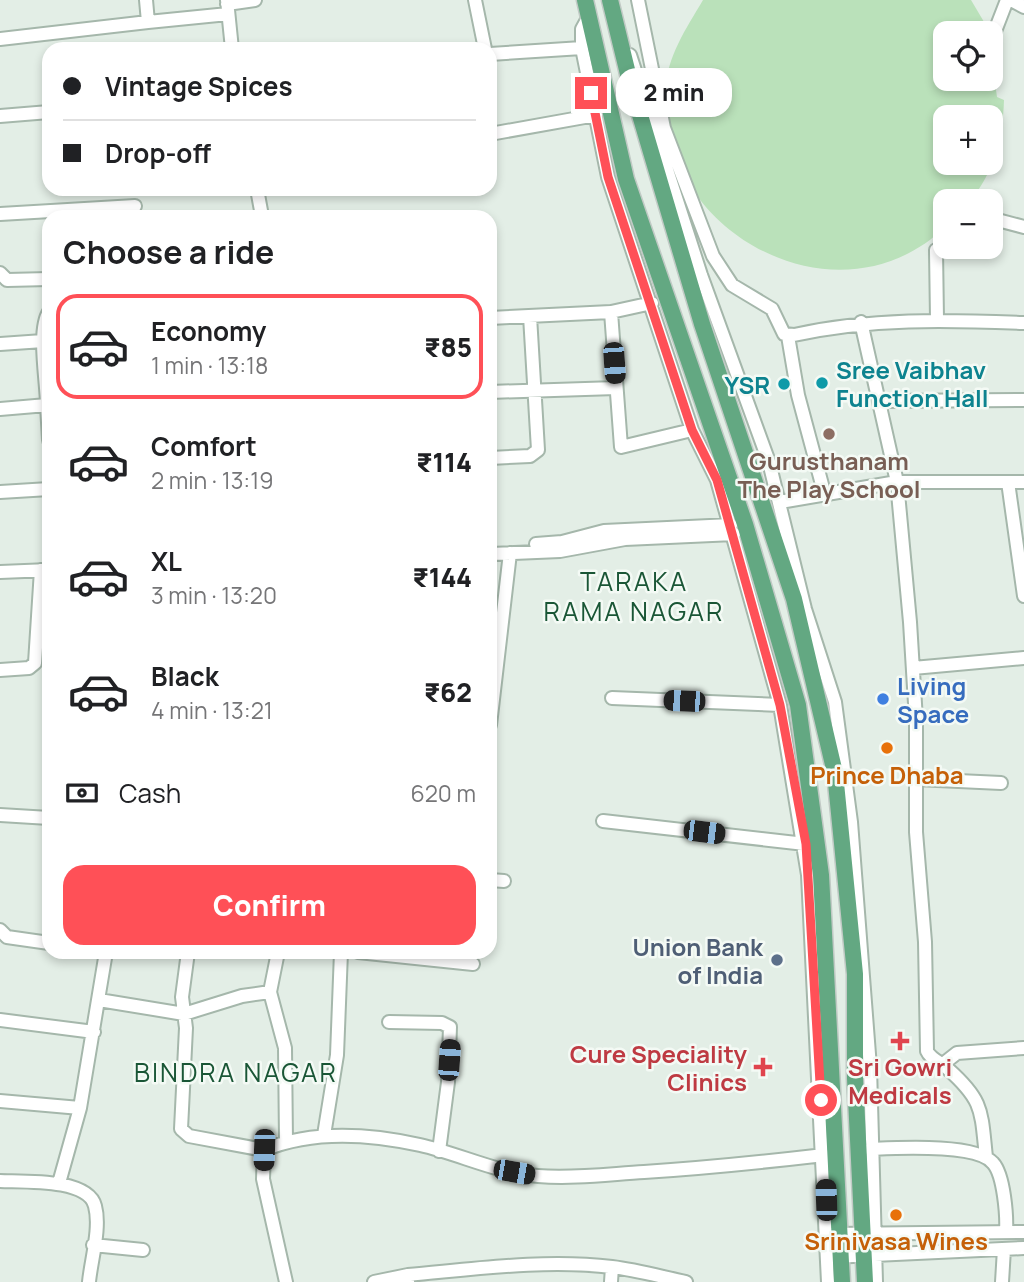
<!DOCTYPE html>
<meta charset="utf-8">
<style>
:root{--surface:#fff;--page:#f2f2f2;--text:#202124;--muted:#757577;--line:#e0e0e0;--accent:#ff5057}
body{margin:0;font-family:Manrope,sans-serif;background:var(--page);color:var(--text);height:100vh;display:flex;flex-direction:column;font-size:26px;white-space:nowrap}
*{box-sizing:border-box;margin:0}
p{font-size:23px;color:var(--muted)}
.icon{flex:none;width:38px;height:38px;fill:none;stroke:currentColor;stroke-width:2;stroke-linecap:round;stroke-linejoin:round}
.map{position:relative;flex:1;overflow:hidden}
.details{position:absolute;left:42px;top:210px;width:455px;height:749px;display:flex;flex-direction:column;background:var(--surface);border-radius:21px;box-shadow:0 4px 10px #0003}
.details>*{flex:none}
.guide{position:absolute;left:42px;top:42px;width:455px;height:154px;border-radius:21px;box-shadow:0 4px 10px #0003;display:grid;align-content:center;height:154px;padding:0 21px;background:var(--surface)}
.tools{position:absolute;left:933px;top:21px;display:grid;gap:14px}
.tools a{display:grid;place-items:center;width:70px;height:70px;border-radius:14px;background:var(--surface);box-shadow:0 4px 10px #0003;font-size:35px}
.end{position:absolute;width:32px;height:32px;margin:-16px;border:9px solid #ff5057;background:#fff;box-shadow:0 0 0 4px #fff}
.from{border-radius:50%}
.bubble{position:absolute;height:49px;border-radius:21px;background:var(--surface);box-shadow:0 4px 10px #0003;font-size:23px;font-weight:800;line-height:49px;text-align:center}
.car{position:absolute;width:21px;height:42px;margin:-21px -10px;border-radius:9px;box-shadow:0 0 5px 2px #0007;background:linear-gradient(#222 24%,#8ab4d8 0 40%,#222 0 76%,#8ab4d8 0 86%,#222 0)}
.guide b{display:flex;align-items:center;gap:24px;height:66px;font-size:26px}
.guide b+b{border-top:2px solid var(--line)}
.guide i{width:18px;height:18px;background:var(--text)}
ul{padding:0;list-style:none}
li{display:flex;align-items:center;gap:21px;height:105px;margin:0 14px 10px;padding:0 7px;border:4px solid transparent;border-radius:21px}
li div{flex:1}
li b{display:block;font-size:26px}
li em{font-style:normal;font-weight:800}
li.selected{border-color:var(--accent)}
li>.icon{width:63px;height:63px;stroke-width:1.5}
h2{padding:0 21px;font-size:32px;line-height:84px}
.pay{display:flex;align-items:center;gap:18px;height:77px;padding:0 21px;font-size:26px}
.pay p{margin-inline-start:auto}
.cta{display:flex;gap:14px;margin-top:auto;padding:14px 21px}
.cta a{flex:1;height:80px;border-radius:21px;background:var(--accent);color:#fff;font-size:28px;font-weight:800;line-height:80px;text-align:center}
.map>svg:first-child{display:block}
</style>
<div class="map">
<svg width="1024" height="1282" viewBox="0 0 1024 1282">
<rect width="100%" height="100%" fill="#e3eee6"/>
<path fill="#bae1ba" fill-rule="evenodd" d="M 703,0 L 971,0 L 990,32 L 945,33 L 945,79 L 990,79 L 991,55 L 997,97 L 1004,100 C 1003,136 994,173 970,201 L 945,201 L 945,227 C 839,329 659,234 665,92 C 667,56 686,29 703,0 ZM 945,117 L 990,117 L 990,163 L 945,163 Z"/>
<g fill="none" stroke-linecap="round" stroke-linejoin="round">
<g stroke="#a5b7ab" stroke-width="16">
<path id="minor" d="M 146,0 L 148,22 L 228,14
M 227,0 L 232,49
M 475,0 L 485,49
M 638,0 L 664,128 L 713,256 L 732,285 L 772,309 L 784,334 L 794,335 C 871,318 946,320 1024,323
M 1011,0 L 1024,7
M 227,4 L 255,0
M 588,18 L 582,29 L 582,48 L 608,177 L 692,430 L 717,480 L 780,705 L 808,875 L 828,1282
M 995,31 L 1007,0
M 0,39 L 148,22
M 490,54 L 582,48
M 630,55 L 701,275 L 769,462 L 805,609 L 835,702 L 851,822 L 870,1067 L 876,1282
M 0,116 L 49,112
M 490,134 L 596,115
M 257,189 L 262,216
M 0,214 L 135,206
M 990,218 L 1024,227
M 936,250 L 937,319
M 0,273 L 7,280 L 49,279
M 652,303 L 611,312 L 621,447 L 692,430
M 490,318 L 611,312
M 861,322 L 897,482 L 910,622 L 916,720 L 916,832 L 925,942 L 927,1051 C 931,1060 941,1062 948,1069 C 984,1101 981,1111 986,1157
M 788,336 L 798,395 L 824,492
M 0,344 L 43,341
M 490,392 L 616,388
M 879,401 L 1024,400
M 47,405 L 49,440
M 0,409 L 47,405 C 47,382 37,330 49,312
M 490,458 L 530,456 L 538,450 L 530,316
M 1008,482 L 1024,596
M 0,492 L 49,489
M 780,502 L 897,482 L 1024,482
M 536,544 L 562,542 L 604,531 L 731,525
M 490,554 L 560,551 L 625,539 L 734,534
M 0,572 L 49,570
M 913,668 L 1024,658
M 0,670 L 29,668 L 35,663 L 41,570
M 612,698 L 780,705
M 490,725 L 510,553
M 916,779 L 1001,783
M 0,815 L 49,818
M 603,821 L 805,844
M 490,880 L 504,881
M 0,930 L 7,937 L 49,943
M 188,952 L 182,997 L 186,1028 L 181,1129 L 189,1136 L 264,1150
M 278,952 L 270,992 L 285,1048 L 286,1141
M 358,952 L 473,964
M 99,1000 L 184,1014 L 242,996 L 270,992
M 0,1020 L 94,1032
M 389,1022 L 442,1023 L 450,1027 L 448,1082 L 439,1151
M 943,1064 L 957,1053 L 1024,1048
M 0,1101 L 80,1108
M 324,1135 L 337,1055 L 341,952
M 870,1149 C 896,1148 976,1143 993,1163 C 1004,1175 1007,1216 1006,1232
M 0,1181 C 22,1182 88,1178 95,1206 C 101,1228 91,1260 89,1282
M 59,1183 L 80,1108 L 106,952
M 832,1234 L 1024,1232
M 93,1245 L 143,1250
M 832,1257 L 1024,1248
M 286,1282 L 263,1179 L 264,1150 C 312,1130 370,1134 420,1145 C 460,1154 497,1173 538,1176 C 573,1179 610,1174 644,1172 C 705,1168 764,1162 824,1155
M 374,1282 L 408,1275
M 408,1282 L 408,1275 C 475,1269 545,1259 612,1267 C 637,1270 662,1277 686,1282
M 611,1282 L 612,1267
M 1002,1282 L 1004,1249"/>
</g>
<g stroke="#c1cac5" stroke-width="19">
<path id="major" d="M 585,0 L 626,179 L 745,524 L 798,705 L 821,875 L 842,1282
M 610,0 L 629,78 L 702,324 L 794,599 L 835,773 L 855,974 L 855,1078 L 865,1282"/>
</g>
<use href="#minor" stroke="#fff" stroke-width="12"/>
<use href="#major" stroke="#63a882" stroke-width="16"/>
</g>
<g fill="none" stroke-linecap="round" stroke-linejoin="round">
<path stroke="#ff5057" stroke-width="9" d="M 591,93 L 608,177 L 692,430 L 717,480 L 780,705 L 806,844 L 821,1100"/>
</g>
<g fill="#0f9aa8" stroke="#f4faf5" stroke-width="2.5">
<circle cx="822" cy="383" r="7"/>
<circle cx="784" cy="384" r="7"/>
</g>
<circle fill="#8d6e63" stroke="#f4faf5" stroke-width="2.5" cx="829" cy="434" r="7"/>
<circle fill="#3f7fe0" stroke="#f4faf5" stroke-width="2.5" cx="883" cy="699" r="7"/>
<g fill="#e8710a" stroke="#f4faf5" stroke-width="2.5">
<circle cx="887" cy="748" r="7"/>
<circle cx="896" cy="1215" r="7"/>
</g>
<circle fill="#5c6f8a" stroke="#f4faf5" stroke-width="2.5" cx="777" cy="960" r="7"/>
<g fill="#e0444e" stroke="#f4faf5" stroke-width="2.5">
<path d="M896.5 1030.5h7v7h7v7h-7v7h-7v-7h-7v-7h7z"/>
<path d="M759.5 1056.5h7v7h7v7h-7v7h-7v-7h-7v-7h7z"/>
</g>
<g text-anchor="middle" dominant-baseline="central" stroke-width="5" stroke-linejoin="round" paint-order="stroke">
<g font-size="24" font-weight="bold" fill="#0d838f" stroke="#f4faf5" text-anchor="start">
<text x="836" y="369">Sree Vaibhav<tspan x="836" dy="28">Function Hall</tspan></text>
<text x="770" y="384" text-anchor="end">YSR</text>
</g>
<g font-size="24" font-weight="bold" fill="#785e54" stroke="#f4faf5">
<text x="829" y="460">Gurusthanam<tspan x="829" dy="28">The Play School</tspan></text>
</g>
<g font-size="24" font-weight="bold" fill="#366cbe" stroke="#f4faf5" text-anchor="start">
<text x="897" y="685">Living<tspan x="897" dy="28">Space</tspan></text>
</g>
<g font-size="24" font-weight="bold" fill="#c56008" stroke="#f4faf5">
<text x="887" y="774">Prince Dhaba</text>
<text x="896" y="1240">Srinivasa Wines</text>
</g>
<g font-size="24" font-weight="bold" fill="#4e5e75" stroke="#f4faf5" text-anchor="end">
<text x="763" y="946">Union Bank<tspan x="763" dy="28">of India</tspan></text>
</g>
<g font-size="24" font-weight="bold" fill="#be3a42" stroke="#f4faf5" text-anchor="end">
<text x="747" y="1053">Cure Speciality<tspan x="747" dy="28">Clinics</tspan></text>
<text x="900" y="1066" text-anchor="middle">Sri Gowri<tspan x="900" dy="28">Medicals</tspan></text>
</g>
<g font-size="26" letter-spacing="2" fill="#1a5636" stroke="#f4faf5">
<text x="634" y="581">TARAKA<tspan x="634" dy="30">RAMA NAGAR</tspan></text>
<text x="236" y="1072">BINDRA NAGAR</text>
</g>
</g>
</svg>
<div class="tools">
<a><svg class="icon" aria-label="locate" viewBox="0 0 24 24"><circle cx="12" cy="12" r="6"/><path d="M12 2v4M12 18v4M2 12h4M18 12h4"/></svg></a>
<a>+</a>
<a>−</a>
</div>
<i class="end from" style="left:821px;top:1100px"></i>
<i class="end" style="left:591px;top:93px"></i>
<div class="bubble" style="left:616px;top:68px;width:116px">2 min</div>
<i class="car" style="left:614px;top:363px;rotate:176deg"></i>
<i class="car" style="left:684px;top:701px;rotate:272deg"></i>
<i class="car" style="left:704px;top:832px;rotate:97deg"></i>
<i class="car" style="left:449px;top:1060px;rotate:4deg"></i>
<i class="car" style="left:264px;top:1150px;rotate:182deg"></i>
<i class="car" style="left:514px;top:1172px;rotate:100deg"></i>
<i class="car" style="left:826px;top:1200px;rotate:358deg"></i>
<div class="guide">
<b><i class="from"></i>Vintage Spices</b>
<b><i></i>Drop-off</b>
</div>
<section class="details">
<h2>Choose a ride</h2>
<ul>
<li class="selected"><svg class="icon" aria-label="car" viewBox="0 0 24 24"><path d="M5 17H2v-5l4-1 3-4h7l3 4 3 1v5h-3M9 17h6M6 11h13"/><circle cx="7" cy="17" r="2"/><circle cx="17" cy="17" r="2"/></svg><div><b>Economy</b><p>1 min · 13:18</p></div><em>₹85</em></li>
<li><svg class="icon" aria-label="car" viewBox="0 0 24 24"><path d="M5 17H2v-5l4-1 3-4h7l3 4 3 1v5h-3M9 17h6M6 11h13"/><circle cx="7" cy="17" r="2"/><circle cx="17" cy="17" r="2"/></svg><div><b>Comfort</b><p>2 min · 13:19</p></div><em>₹114</em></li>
<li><svg class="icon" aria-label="car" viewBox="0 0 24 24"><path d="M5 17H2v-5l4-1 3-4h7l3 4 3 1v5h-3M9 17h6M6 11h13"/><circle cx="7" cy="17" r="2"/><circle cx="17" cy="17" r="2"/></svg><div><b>XL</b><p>3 min · 13:20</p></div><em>₹144</em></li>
<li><svg class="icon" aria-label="car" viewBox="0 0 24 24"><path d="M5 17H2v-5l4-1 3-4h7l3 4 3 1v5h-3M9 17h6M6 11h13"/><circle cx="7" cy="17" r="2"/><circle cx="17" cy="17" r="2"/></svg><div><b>Black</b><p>4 min · 13:21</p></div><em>₹62</em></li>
</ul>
<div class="pay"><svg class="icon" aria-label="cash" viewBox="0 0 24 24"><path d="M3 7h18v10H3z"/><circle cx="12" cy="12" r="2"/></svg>Cash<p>620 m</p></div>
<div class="cta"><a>Confirm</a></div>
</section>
</div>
